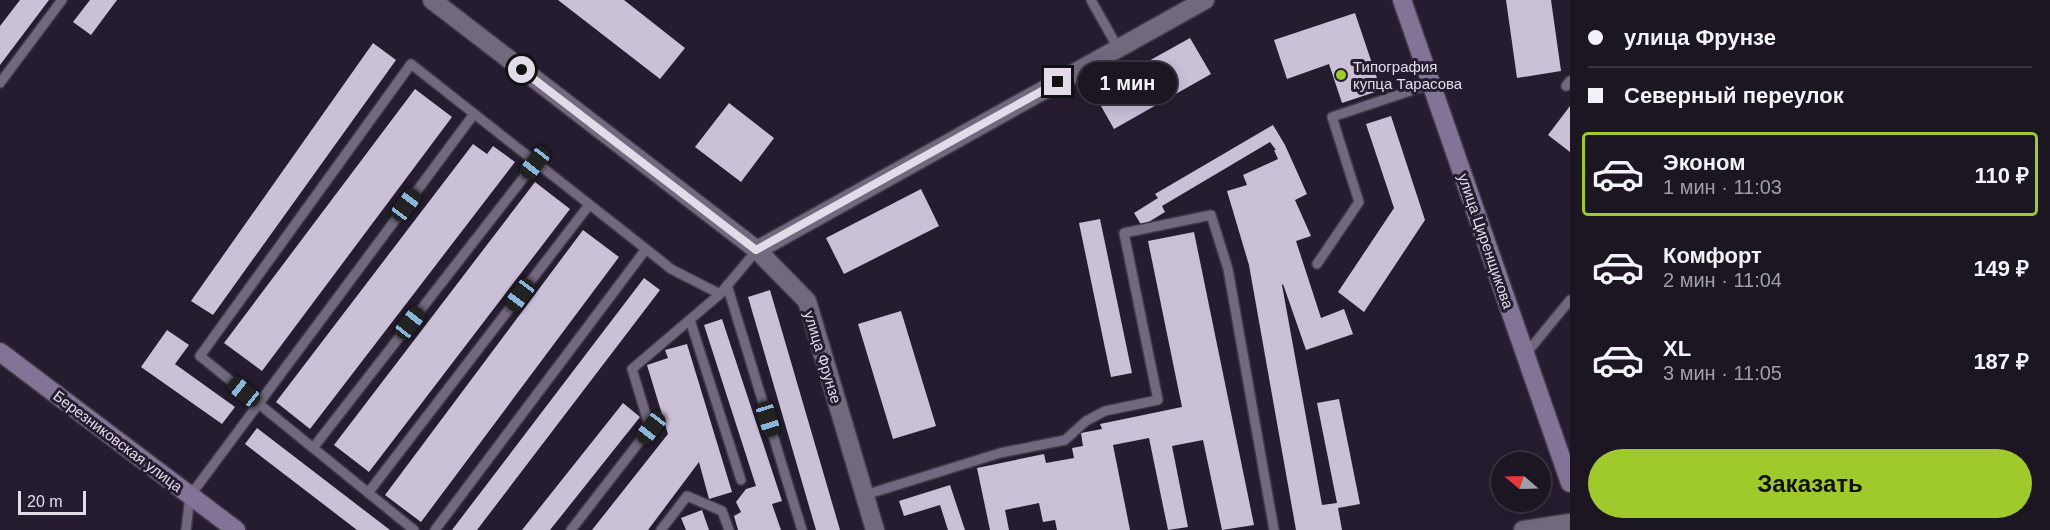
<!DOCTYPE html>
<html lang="ru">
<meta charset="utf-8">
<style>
:root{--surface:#1c1623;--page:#292330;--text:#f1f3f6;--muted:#a09fa6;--line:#3a3541;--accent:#a0c92b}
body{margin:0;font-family:Arial,sans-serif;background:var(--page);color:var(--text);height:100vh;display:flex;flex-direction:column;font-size:22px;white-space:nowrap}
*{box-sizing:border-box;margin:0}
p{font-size:20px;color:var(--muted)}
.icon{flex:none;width:33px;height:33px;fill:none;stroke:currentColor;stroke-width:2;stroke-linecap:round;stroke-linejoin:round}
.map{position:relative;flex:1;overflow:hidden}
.drawer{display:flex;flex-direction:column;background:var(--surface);width:480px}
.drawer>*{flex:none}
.hud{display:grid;align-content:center;height:132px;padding:0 18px;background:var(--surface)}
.needle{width:39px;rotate:289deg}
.buttons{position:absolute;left:1491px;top:452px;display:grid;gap:12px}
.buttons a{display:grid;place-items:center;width:60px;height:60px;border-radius:50%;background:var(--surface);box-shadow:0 3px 15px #0003,0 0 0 2px var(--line);font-size:30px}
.scale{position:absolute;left:18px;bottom:15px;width:68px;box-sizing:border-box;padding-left:6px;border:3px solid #e1dce8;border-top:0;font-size:16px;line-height:21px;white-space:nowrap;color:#e1dce8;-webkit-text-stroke:4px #251d2f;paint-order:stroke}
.end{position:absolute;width:27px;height:27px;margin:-14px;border:8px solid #e1dce8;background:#111;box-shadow:0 0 0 3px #111}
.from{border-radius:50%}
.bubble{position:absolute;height:42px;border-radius:21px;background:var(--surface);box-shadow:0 3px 15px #0003,0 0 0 2px var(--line);font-size:20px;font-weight:800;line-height:42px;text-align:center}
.car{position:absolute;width:18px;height:36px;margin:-18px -9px;border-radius:8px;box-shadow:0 0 4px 2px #0007;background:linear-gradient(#222 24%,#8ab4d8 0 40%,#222 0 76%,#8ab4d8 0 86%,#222 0)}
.hud b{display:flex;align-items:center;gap:21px;height:57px;font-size:22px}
.hud b+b{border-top:2px solid var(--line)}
.hud i{width:15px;height:15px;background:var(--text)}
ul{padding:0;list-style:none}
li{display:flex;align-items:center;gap:18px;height:84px;margin:0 12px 9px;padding:0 6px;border:3px solid transparent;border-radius:6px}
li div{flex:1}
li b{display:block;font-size:22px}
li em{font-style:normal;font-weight:800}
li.active{border-color:var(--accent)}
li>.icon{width:54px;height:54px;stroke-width:1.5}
.cta{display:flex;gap:12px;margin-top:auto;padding:12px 18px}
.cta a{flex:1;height:69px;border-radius:36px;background:var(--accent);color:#111;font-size:24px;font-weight:800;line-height:69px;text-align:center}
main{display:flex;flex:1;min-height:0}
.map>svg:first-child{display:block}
</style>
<main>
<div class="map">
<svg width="1570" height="530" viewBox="0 0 1570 530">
<rect width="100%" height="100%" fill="#251d2f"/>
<path fill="#cac1d9" d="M 20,0 L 49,0 L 0,65 L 0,26 Z
M 90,0 L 117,0 L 91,35 L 73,22 Z
M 558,0 L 624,0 L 685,48 L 660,79 Z
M 1506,0 L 1551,0 L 1561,71 L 1517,78 Z
M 1355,13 L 1381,90 L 1342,103 L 1329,64 L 1287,79 L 1274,40 Z
M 1190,38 L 1211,74 L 1114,129 L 1093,92 Z
M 373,43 L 396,60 L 213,315 L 191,301 Z
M 415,89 L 452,117 L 262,371 L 224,343 Z
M 729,103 L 774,138 L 741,182 L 695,147 Z
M 1570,106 L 1570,152 L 1548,135 Z
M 1391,116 L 1425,220 L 1364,312 L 1338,292 L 1394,208 L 1366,124 Z
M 1273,125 L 1285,145 L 1307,194 L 1295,200 L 1311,236 L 1296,241 L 1321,318 L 1344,309 L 1353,334 L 1306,350 L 1283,284 L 1282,285 L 1322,505 L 1337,503 L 1317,403 L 1339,399 L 1360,504 L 1338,508 L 1342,530 L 1296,530 L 1249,265 L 1227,191 L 1247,185 L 1243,175 L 1278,159 L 1274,150 L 1276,150 L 1270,142 L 1162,206 L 1165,212 L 1142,226 L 1134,213 L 1158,198 L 1155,194 Z
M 473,144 L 487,154 L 493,146 L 515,162 L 310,429 L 276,402 Z
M 535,182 L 570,209 L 369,472 L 334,445 Z
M 921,189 L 939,226 L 844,274 L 826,238 Z
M 1100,219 L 1132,373 L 1111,377 L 1079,223 Z
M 583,230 L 619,257 L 421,522 L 385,495 Z
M 1194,232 L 1254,525 L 1222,530 L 1203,440 L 1172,446 L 1188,527 L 1168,530 L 1149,438 L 1113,445 L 1130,530 L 1057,530 L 1055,520 L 1043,522 L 1039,503 L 1005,510 L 1009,530 L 990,530 L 977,468 L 1044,454 L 1046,463 L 1074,458 L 1072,448 L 1083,446 L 1081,433 L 1102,429 L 1100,424 L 1182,407 L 1148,241 Z
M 644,278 L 660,290 L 477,530 L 452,530 Z
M 770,290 L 840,530 L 816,530 L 748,297 Z
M 901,311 L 936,426 L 893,439 L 858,324 Z
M 722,319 L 782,501 L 772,504 L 781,530 L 738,530 L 734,516 L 741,512 L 736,502 L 746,489 L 756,486 L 704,325 Z
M 167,330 L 189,345 L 175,364 L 235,407 L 222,424 L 141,367 Z
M 687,344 L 732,492 L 709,499 L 699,462 L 648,530 L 592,530 L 668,434 L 647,365 L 668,358 L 665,350 Z
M 623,403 L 640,417 L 550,530 L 522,530 Z
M 257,428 L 390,530 L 357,530 L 245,444 Z
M 950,485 L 965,530 L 948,530 L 940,505 L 904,516 L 899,501 Z
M 702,510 L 709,530 L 686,530 L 681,518 Z"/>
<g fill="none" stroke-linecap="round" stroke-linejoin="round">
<g stroke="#413a48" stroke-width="12">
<path id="lane" d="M 1091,0 L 1118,48
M 0,83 L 62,0
M 1566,86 L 1570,81
M 646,249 L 671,269 L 720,294 L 757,250
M 1317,264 L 1359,202 L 1332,117 L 1431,84
M 727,285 L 802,530
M 690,320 L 741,480
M 1525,355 L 1570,300
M 313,448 L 535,163
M 368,493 L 589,205
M 865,495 L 1000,453 L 1065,440 L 1086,421 L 1105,411 L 1158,400 L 1124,233 L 1211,215 L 1228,269 L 1274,530
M 186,530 L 190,496 L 474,114
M 414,530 L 200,356 L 411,64 L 646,249 L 435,530
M 571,530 L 650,428 L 632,369 L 720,294
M 661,530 L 687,496 L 722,511 L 729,530"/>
</g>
<g stroke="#413a48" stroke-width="21">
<path id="street" d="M 432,0 L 757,250 L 807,301 L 875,530
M 757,250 L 1205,0
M 1523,530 L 1570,523"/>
</g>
<g stroke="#413a48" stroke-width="21">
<path id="secondary" d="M 1402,0 L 1570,483
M 0,352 L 236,530"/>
</g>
<use href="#lane" stroke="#72697f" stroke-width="9"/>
<use href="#street" stroke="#72697f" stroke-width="18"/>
<use href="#secondary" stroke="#827497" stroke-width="18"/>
</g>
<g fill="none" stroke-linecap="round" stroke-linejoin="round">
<path stroke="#e1dce8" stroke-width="8" d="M 522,70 L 756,250 L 1058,82"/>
</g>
<circle fill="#a0c92b" stroke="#251d2f" stroke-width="2" cx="1341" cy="75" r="6"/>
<g text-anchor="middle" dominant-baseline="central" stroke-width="6" stroke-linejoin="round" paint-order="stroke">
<g font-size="15" fill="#e1dce8" stroke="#251d2f" text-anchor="start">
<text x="1353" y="66">Типография<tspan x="1353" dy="17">купца Тарасова</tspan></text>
</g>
<g font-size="15" fill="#e1dce8" stroke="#251d2f">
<text transform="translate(1486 241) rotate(71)">улица Циренщикова</text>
<text transform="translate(823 357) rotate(73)">улица Фрунзе</text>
<text transform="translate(118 441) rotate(37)">Березниковская улица</text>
</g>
</g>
</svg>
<div class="buttons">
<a><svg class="needle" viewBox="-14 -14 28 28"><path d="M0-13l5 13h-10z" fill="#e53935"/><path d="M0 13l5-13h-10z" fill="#a09fa6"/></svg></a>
</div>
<div class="scale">20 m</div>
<i class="end from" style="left:522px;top:70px"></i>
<i class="end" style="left:1058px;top:82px"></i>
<div class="bubble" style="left:1078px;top:62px;width:99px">1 мин</div>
<i class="car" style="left:535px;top:163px;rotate:218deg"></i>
<i class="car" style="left:406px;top:205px;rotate:37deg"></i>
<i class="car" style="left:520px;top:295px;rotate:217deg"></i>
<i class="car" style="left:410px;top:323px;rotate:38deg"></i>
<i class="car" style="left:244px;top:392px;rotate:309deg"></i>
<i class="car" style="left:768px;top:419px;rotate:163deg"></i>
<i class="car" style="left:651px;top:428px;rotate:218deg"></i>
</div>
<section class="drawer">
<div class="hud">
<b><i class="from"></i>улица Фрунзе</b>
<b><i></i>Северный переулок</b>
</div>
<ul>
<li class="active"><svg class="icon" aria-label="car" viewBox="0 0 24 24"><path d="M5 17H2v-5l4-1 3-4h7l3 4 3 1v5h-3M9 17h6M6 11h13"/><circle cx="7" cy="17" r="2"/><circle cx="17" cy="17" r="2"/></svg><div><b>Эконом</b><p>1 мин · 11:03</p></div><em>110 ₽</em></li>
<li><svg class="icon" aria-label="car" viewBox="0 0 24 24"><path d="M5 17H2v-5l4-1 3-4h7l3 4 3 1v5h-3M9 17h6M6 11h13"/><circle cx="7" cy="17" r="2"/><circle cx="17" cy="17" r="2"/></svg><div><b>Комфорт</b><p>2 мин · 11:04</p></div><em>149 ₽</em></li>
<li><svg class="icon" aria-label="car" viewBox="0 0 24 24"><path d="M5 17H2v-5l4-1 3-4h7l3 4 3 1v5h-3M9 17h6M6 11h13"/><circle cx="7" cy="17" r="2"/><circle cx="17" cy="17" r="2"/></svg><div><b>XL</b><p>3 мин · 11:05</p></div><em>187 ₽</em></li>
</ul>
<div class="cta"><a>Заказать</a></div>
</section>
</main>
